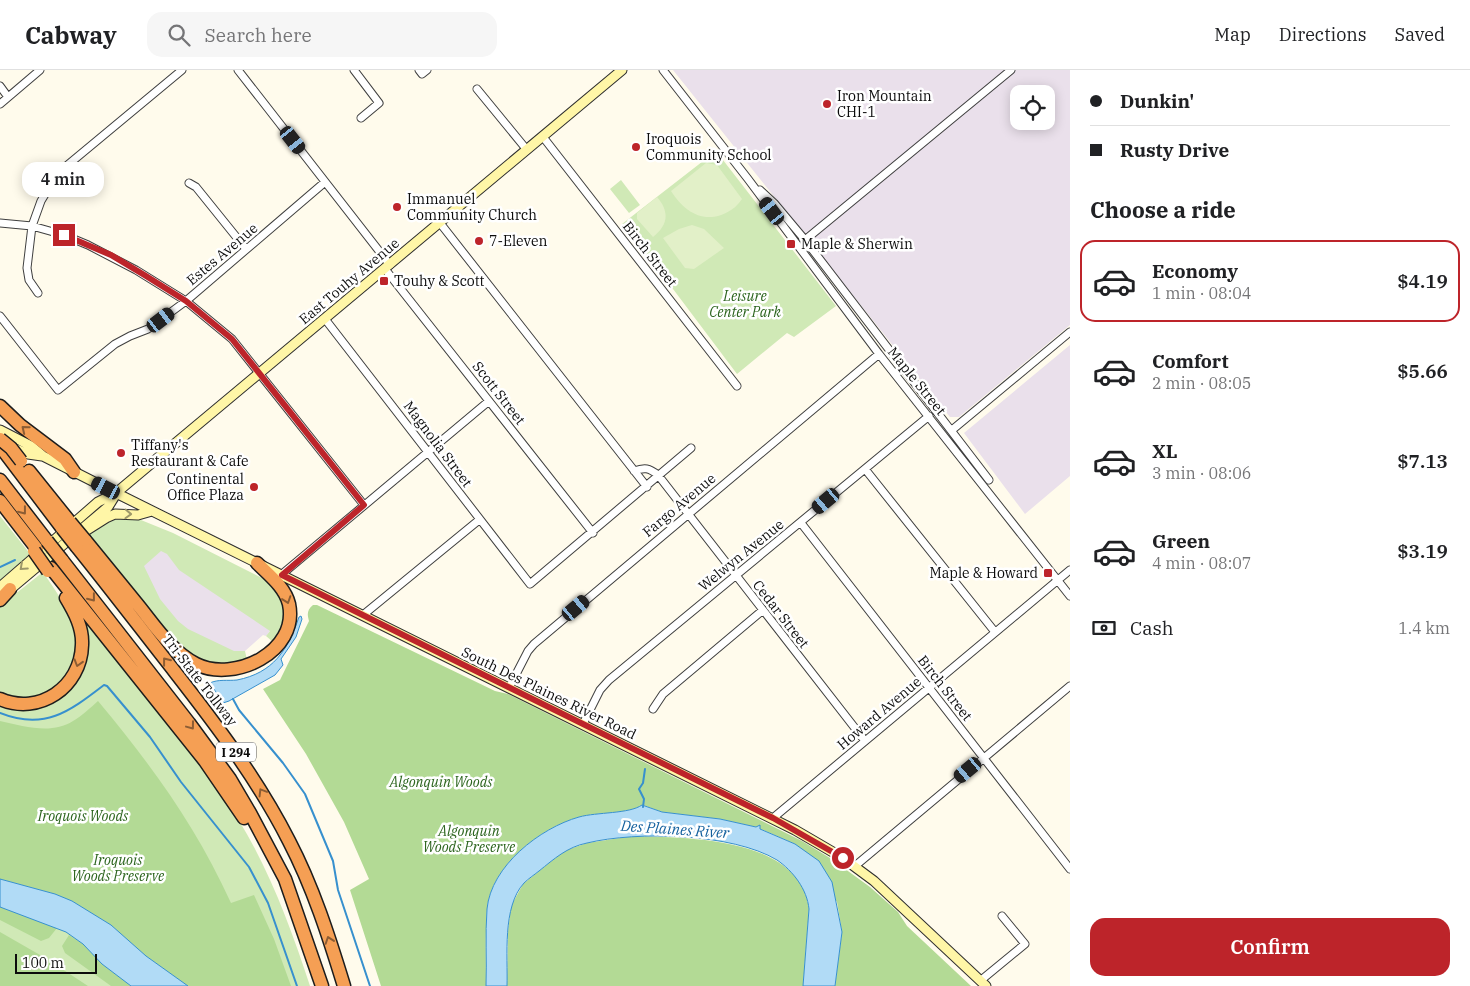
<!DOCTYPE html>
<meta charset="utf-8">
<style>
:root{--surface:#fff;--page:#f6f6f6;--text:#202124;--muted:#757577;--line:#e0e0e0;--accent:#bd242a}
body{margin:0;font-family:"IBM Plex Serif",serif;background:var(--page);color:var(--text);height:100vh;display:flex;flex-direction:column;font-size:19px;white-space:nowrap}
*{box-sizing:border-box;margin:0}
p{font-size:16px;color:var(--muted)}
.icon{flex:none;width:28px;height:28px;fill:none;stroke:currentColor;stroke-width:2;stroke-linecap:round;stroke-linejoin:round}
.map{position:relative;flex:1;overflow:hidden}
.details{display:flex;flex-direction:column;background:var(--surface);width:400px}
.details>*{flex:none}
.banner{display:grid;align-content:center;height:110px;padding:0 20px;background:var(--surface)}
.tools{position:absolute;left:1010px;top:15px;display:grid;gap:10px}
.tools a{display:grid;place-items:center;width:45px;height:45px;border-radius:10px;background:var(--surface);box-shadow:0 2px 12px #0003;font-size:25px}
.scale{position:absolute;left:15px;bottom:12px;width:82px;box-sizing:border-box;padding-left:5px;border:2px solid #0c0c0c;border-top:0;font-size:14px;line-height:18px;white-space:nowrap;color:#0c0c0c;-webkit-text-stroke:4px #fff;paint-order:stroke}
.end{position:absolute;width:22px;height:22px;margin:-11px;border:6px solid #bd242a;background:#fff;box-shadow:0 0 0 2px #fff}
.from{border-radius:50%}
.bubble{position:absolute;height:35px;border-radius:15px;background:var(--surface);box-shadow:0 2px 12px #0003;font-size:16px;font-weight:600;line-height:35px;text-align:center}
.car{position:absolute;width:15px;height:30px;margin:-15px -8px;border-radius:6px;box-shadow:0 0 4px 1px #0007;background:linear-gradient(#222 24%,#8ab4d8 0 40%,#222 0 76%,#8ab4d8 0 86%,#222 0)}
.banner b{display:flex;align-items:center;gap:18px;height:48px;font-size:19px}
.banner b+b{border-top:1px solid var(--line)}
.banner i{width:12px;height:12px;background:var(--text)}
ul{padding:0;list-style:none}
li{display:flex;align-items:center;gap:15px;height:82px;margin:0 10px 8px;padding:0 10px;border:2px solid transparent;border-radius:15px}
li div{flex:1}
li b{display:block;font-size:19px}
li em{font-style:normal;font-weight:600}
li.on{border-color:var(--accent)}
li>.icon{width:45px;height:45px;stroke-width:1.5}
h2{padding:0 20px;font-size:22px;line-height:60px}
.pay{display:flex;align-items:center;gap:12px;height:55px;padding:0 20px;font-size:19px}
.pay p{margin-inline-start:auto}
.action{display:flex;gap:10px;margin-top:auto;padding:10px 20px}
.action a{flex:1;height:58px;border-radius:15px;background:var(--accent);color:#fff;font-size:20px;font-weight:600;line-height:58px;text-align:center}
header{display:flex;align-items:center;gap:30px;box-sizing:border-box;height:70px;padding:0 25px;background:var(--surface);border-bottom:1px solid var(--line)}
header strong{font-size:24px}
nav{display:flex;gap:28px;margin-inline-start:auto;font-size:18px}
.search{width:350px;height:45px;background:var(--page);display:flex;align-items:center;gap:12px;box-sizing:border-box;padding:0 18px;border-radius:15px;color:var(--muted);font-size:19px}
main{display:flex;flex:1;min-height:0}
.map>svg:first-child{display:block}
</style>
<header>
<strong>Cabway</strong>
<div class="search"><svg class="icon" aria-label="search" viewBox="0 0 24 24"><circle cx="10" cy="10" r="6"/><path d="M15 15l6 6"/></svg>Search here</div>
<nav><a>Map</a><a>Directions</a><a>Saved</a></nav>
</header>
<main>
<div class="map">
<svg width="1070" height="916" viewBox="0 0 1070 916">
<rect width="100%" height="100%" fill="#fffbec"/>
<path fill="#eae0eb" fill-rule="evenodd" d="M 673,0 L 1070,0 L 1070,255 L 959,347 L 950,347 ZM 1019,24 L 1046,24 L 1046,51 L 1019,51 Z
M 1070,275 L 1070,406 L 1025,444 L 964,363 Z
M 120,454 L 277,552 L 266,566 L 263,565 L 245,581 L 211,581 L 175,559 Z"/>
<path fill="#d0e9b6" d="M 716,81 L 836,236 L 794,267 L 787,263 L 737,304 L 664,207 L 622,154 Z
M 621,110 L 640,135 L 629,143 L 610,119 Z
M 0,446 L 31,485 L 0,513 Z
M 120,447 L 136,448 L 173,463 L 270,512 C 273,515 279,520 281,524 C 289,537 281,561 273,572 L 266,566 L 270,561 L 179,500 L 167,484 L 161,481 L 144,496 L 160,529 L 178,551 L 188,559 L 234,581 L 245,581 L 247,590 C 230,594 214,595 198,588 C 174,576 157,551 141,531 C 123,509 105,487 87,465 L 103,453 Z
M 43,502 C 55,520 71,541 75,563 C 83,607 41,643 0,622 L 0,536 Z
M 81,548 C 111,583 140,618 169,654 C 193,684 218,715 238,749 C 270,801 291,858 310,916 L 0,916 L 0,632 L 6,635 L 70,617 Z"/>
<path fill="#b3da95" d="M 313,535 L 317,535 L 495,621 L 508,624 L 802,771 L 830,788 L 870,817 L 898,842 L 907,856 L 971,916 L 835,916 L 842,862 L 837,832 L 795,774 L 756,757 L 720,749 L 662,742 L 643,735 C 629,744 597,742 579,747 C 540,758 491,796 487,839 C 485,865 486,891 486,916 L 381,916 L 350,820 L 369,809 L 344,752 L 306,684 L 263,619 L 280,610 L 309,551 C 307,544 307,540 313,535 Z
M 98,631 C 152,696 196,756 231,833 L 254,825 L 274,869 L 291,916 L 188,916 L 146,886 L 111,855 L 72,831 L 55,824 L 0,809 L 0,651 C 24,656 51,665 73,651 C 82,646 90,638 98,631 Z
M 633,766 C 687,768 800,766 809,839 L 803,916 L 507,916 L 508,862 L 511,836 L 523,814 L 564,781 L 587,773 Z
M 0,837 L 57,858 L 49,868 L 41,871 L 0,850 Z
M 0,862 L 47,889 L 88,916 L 0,916 Z
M 69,865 L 83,874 L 102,894 L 131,916 L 111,916 L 65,883 L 62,876 Z"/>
<path fill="#e2f0c8" d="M 706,93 L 717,95 L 742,129 C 739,133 735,138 731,140 C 706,156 685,143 671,121 Z
M 657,127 C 670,142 668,155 653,167 L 637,149 L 637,143 Z
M 692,155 L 704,159 L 724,178 L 694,199 L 685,198 L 663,168 L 679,159 Z"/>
<path fill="#b1dbf6" stroke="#3790ce" d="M 301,546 L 302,549 L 296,567 L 281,589 L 283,595 L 275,605 L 229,631 L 223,633 L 210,613 C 218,609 228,611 237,610 C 273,603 288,580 299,547 Z
M 642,735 L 662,742 L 720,749 L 756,757 L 760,755 L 760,759 L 795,774 L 819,791 L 832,812 L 842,862 L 835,916 L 803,916 L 809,839 C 807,819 793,801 777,790 C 732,763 637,761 587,773 C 567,777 554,789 539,801 C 534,805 528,809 524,813 C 502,837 508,886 507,916 L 486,916 C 487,891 485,865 487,839 C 491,796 540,758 579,747 C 597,742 629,744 642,735 Z
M 0,809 L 55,824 L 72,831 L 111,855 L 146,886 L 188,916 L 131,916 L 102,894 L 83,874 L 66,862 L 0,837 Z"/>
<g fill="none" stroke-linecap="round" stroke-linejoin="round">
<path stroke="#3790ce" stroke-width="2" d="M 0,497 L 15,490
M 233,629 L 239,640 L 283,693 L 305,724 L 333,791 L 338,820 L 370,916
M 0,643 C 45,661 70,641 104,615 L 107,616 L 150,667 L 181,712 L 249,797 L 268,833 L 297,916
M 643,737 L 644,729 L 639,719 L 643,713 L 645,699"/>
<g stroke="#3f3f3f" stroke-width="9">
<path id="street" d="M 238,0 L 390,195
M 354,0 L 379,33 L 361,48
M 419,0 L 422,4 L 427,0
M 663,0 L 748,109 L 879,284 L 1070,526
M 0,16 L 8,27
M 477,19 L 527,80
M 0,34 L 40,0
M 543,67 L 737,316
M 189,113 L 196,117 L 246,179
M 760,120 L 774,133 L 805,170 L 989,410
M 0,153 L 32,156 L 64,165 L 88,175 L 136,200 L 186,231 L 232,269 L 364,435
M 440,153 L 647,417
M 805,170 L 1011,0
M 385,199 L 593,463
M 38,223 L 29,210 L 27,198 L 32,156 L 41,131 L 58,103 L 182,0
M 0,246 L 58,320 L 115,274 L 130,266 L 148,259 L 186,231 L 325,112
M 325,249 L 530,514 L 691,378
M 952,360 L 1070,262
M 865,399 L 995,562
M 634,401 C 645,397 649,398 658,405 L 865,671
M 801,453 L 1070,799
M 281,505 L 489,331
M 363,545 L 479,450
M 509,618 L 528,581 L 534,574 L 879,284
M 653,639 L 663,624 L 763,540
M 583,654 L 600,620 L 609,610 L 929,346
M 773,748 L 1070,500
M 855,796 L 1070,616
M 980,911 L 1025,874 L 1002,846"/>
</g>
<g stroke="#2e2e2e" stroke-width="11">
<path id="secondary" d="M 0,360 L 31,376 L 43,386 L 116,423 L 795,760 L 843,788 L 874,811 L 986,916
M 12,377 L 28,384 L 42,386
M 87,460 L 106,448 L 115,444 L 138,445 L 152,441
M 0,517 L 98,432 L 116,423 L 147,397 L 622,0
M 7,522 L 108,437 L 116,424"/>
</g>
<g stroke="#1d1d1d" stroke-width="15">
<path id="highway" d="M 0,336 L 20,355 L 65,389 L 74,402
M 0,376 L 62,458
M 29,401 L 70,452
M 0,410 L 47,471
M 0,431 L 37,479
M 85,470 C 102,491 120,513 138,535 C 155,556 171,581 196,594 C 234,613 299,582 289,534 C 285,517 269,505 257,493
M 77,477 C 110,518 142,560 175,602 C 217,656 258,710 289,771 C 313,817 329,867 344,916
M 62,490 L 189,653 L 230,709 L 250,743 L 285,809 L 322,916
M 51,498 L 205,691 L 244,748
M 0,530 L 10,519
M 0,629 C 39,646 81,617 82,575 C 83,558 75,543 66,528"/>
</g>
<use href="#street" stroke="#fff" stroke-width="7"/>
<use href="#secondary" stroke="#fff6a7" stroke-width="9"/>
<use href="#highway" stroke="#f59f54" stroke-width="12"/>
<g stroke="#1d1d1d" stroke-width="15" stroke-linecap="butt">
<path id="highway-bridge" d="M 0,369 L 11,378 L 21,391
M 70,452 L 85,470
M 62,458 L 77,477
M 47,471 L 62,490
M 34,481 L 48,501"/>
</g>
<use href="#highway-bridge" stroke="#f59f54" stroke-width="12"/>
</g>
<defs><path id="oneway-chevron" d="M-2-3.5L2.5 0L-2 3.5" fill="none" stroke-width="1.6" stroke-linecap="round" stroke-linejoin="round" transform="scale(1.25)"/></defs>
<g stroke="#8c5d34">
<use href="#oneway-chevron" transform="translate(25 359) rotate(-141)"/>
<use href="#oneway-chevron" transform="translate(23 441) rotate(52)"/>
<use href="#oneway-chevron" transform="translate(92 528) rotate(52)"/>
<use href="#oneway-chevron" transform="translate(287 530) rotate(71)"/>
<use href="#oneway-chevron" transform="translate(166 591) rotate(-128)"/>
<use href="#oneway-chevron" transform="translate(78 593) rotate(107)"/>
<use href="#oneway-chevron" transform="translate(191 656) rotate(53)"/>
<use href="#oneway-chevron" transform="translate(262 722) rotate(-121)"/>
<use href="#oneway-chevron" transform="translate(329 870) rotate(-109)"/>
</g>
<g stroke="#9e9869">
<use href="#oneway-chevron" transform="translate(128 444) rotate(2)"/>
<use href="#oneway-chevron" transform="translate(23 497) rotate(138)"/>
</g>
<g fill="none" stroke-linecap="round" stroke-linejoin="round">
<path stroke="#bd242a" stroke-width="6" d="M 64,165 L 111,185 L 146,206 L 186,231 L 232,269 L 364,435 L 282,505 L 773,748 L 843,788"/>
</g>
<g fill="#bd242a" stroke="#fff" stroke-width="2">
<circle cx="827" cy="34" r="5"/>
<circle cx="636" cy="77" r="5"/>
<circle cx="397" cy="137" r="5"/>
<circle cx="479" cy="171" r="5"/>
<rect x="786" y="169" width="10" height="10" rx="2.5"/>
<rect x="379" y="206" width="10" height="10" rx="2.5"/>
<circle cx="121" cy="383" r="5"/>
<circle cx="254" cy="417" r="5"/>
<rect x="1043" y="498" width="10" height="10" rx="2.5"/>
</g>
<g text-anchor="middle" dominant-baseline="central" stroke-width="5" stroke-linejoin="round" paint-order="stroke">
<rect fill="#fff" stroke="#555" stroke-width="1" x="216" y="672.5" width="40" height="19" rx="4"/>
<g font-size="12" font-weight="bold" fill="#0c0c0c">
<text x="236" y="682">I 294</text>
</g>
<g font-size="14" fill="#0c0c0c" stroke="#fff" text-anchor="start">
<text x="837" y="26">Iron Mountain<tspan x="837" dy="16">CHI-1</tspan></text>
<text x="646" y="69">Iroquois<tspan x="646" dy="16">Community School</tspan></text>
<text x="407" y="129">Immanuel<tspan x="407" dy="16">Community Church</tspan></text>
<text x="489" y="171">7-Eleven</text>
<text x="801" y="174">Maple &amp; Sherwin</text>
<text x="394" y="211">Touhy &amp; Scott</text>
<text x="131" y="375">Tiffany's<tspan x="131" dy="16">Restaurant &amp; Cafe</tspan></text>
<text x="244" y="409" text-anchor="end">Continental<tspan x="244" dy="16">Office Plaza</tspan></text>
<text x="1038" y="503" text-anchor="end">Maple &amp; Howard</text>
</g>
<g font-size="14" fill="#0c0c0c" stroke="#fff">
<text transform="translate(222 184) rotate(-40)">Estes Avenue</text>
<text transform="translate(650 184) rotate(52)">Birch Street</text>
<text transform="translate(349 211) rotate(-40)">East Touhy Avenue</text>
<text transform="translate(917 311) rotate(51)">Maple Street</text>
<text transform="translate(499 323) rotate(52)">Scott Street</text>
<text transform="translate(438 374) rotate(53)">Magnolia Street</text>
<text transform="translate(679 435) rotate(-40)">Fargo Avenue</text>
<text transform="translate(741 485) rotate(-39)">Welwyn Avenue</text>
<text transform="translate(781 544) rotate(52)">Cedar Street</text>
<text transform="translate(200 610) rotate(52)">Tri-State Tollway</text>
<text transform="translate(945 618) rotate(52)">Birch Street</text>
<text transform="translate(549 623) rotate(26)">South Des Plaines River Road</text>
<text transform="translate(879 643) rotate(-40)">Howard Avenue</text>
</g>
<g font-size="14" font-style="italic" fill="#2b641d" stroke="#fff">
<text x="745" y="226">Leisure<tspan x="745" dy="16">Center Park</tspan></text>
<text x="441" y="712">Algonquin Woods</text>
<text x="83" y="746">Iroquois Woods</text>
<text x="469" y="761">Algonquin<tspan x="469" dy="16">Woods Preserve</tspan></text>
<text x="118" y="790">Iroquois<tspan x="118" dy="16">Woods Preserve</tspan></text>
</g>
<g font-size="15" font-style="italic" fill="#15619e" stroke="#fff">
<text transform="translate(675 759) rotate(4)">Des Plaines River</text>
</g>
</g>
</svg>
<div class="tools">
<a><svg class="icon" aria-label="locate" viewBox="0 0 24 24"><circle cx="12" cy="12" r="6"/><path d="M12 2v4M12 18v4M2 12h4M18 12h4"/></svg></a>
</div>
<div class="scale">100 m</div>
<i class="end from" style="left:843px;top:788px"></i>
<i class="end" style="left:64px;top:165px"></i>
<div class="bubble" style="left:22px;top:92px;width:82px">4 min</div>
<i class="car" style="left:293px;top:70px;rotate:142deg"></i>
<i class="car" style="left:772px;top:141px;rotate:323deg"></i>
<i class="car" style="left:161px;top:250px;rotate:53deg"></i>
<i class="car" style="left:106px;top:418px;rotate:297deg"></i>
<i class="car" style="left:826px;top:431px;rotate:230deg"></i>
<i class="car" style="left:576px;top:538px;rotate:50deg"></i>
<i class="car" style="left:968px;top:700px;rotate:230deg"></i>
</div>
<section class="details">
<div class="banner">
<b><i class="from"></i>Dunkin'</b>
<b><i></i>Rusty Drive</b>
</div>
<h2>Choose a ride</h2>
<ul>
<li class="on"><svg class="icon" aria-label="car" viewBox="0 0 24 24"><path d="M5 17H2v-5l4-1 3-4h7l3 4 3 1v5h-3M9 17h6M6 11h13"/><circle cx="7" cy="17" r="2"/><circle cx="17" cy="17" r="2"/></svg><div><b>Economy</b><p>1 min · 08:04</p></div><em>$4.19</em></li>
<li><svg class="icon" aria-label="car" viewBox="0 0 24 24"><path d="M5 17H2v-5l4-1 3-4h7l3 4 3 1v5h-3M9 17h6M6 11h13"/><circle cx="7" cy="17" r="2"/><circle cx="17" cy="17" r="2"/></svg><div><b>Comfort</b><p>2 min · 08:05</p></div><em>$5.66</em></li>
<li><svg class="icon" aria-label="car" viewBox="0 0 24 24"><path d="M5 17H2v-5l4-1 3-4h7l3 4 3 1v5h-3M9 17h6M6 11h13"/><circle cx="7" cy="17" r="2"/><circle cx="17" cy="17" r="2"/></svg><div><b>XL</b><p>3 min · 08:06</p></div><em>$7.13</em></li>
<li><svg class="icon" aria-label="car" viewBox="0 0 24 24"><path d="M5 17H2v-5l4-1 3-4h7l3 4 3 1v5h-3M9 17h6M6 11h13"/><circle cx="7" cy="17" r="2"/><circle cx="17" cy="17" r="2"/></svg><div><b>Green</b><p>4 min · 08:07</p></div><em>$3.19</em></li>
</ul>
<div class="pay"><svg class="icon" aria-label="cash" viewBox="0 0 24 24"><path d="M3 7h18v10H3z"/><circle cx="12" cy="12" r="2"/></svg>Cash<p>1.4 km</p></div>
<div class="action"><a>Confirm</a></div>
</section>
</main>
